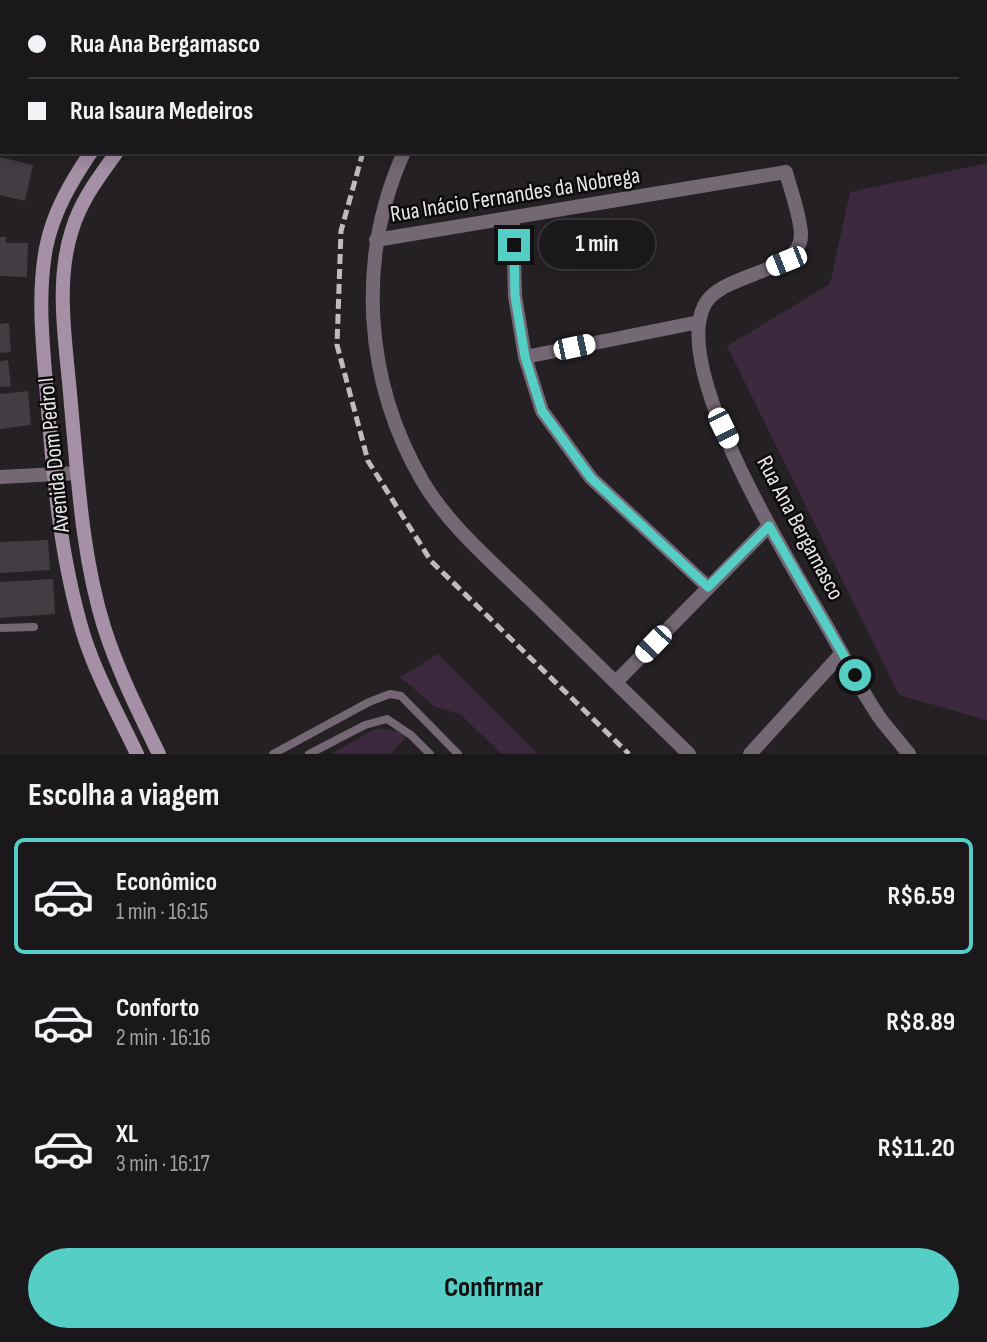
<!DOCTYPE html>
<html lang="pt">
<meta charset="utf-8">
<style>
:root{--surface:#1b181b;--page:#242124;--text:#f1f3f6;--muted:#a0a0a3;--line:#39373a;--accent:#55cec5}
body{margin:0;font-family:"Sofia Sans Condensed",sans-serif;background:var(--page);color:var(--text);height:100vh;display:flex;flex-direction:column;font-size:26px;white-space:nowrap}
*{box-sizing:border-box;margin:0}
p{font-size:23px;color:var(--muted)}
.icon{flex:none;width:38px;height:38px;fill:none;stroke:currentColor;stroke-width:2;stroke-linecap:round;stroke-linejoin:round}
.map{position:relative;height:754px;overflow:hidden}
.panel{display:flex;flex-direction:column;background:var(--surface);flex:1}
.panel>*{flex:none}
.hud{position:absolute;left:0px;top:0px;width:987px;height:154px;box-shadow:0 4px 18px #0003,0 0 0 2px var(--line);display:grid;align-content:center;height:154px;padding:0 28px;background:var(--surface)}
.end{position:absolute;width:32px;height:32px;margin:-16px;border:9px solid #55cec5;background:#111;box-shadow:0 0 0 4px #111}
.from{border-radius:50%}
.bubble{position:absolute;height:49px;border-radius:24px;background:var(--surface);box-shadow:0 4px 18px #0003,0 0 0 2px var(--line);font-size:23px;font-weight:700;line-height:49px;text-align:center}
.car{position:absolute;width:21px;height:42px;margin:-21px -10px;border-radius:9px;box-shadow:0 0 5px 2px #0007;background:linear-gradient(#fff 24%,#345 0 40%,#fff 0 76%,#345 0 86%,#fff 0)}
.hud b{display:flex;align-items:center;gap:24px;height:66px;font-size:26px}
.hud b+b{border-top:2px solid var(--line)}
.hud i{width:18px;height:18px;background:var(--text)}
ul{padding:0;list-style:none}
li{display:flex;align-items:center;gap:21px;height:116px;margin:0 14px 10px;padding:0 14px;border:4px solid transparent;border-radius:10px}
li div{flex:1}
li b{display:block;font-size:26px}
li em{font-style:normal;font-weight:700}
li.current{border-color:var(--accent)}
li>.icon{width:63px;height:63px;stroke-width:1.5}
h2{padding:0 28px;font-size:32px;line-height:84px}
.action{display:flex;gap:14px;margin-top:auto;padding:14px 28px}
.action a{flex:1;height:80px;border-radius:42px;background:var(--accent);color:#111;font-size:28px;font-weight:700;line-height:80px;text-align:center}
.map>svg:first-child{display:block}
</style>
<div class="map">
<svg width="987" height="754" viewBox="0 0 987 754">
<rect width="100%" height="100%" fill="#242024"/>
<path fill="#3d293e" d="M 987,163 L 987,720 L 899,695 L 727,346 L 830,284 L 850,192 Z
M 438,654 L 538,754 L 502,754 L 460,714 L 435,707 L 404,680 L 399,678 Z
M 377,728 L 401,732 L 407,736 L 390,754 L 331,754 Z"/>
<path fill="#423d42" d="M 0,157 L 33,165 L 25,201 L 0,195 Z
M 0,237 L 6,237 L 6,243 L 28,243 L 27,277 L 0,276 Z
M 9,323 L 11,352 L 0,353 L 0,324 Z
M 8,360 L 11,386 L 0,387 L 0,361 Z
M 28,391 L 31,425 L 0,429 L 0,394 Z
M 48,540 L 50,570 L 0,573 L 0,542 Z
M 53,579 L 55,614 L 0,618 L 0,582 Z"/>
<g fill="none" stroke-linecap="round" stroke-linejoin="round">
<path stroke="#756875" stroke-width="8" d="M 0,628 L 34,627
M 273,754 L 369,702 L 390,694 L 401,696 L 458,754
M 309,754 L 365,725 L 387,719 L 411,735 L 430,754"/>
<path stroke="#756875" stroke-width="14" d="M 51,0 L 59,2
M 546,0 L 551,2
M 483,2 L 484,0
M 938,2 L 939,0
M 985,43 L 987,43
M 404,152 C 356,259 364,381 423,482 C 450,527 493,563 530,599 C 583,650 636,702 689,754
M 513,219 L 515,296 L 525,357 L 542,411 L 591,478 L 708,587
M 376,240 L 786,172 C 791,192 800,214 801,234 C 802,275 721,271 704,306 C 671,373 793,568 829,630 C 846,660 862,693 882,721 C 891,732 900,743 909,754
M 525,357 L 699,322
M 0,477 L 77,473
M 616,682 L 769,526
M 750,754 L 842,653"/>
<path stroke="#a590a5" stroke-width="14" d="M 215,2 L 217,0
M 247,2 L 248,0
M 91,152 C 71,182 53,212 46,248 C 37,296 43,347 47,396 C 53,475 60,556 83,633 C 96,675 118,714 137,754
M 117,152 C 99,177 81,200 72,230 C 54,285 67,349 71,405 C 78,479 82,556 104,627 C 118,671 139,713 159,754"/>
<path stroke="#bfbbbf" stroke-width="5" stroke-dasharray="10 5" stroke-linecap="butt" d="M 430,2 L 431,0
M 363,152 L 341,231 L 337,345 L 368,461 L 431,561 L 629,754"/>
</g>
<g fill="none" stroke-linecap="round" stroke-linejoin="round">
<path stroke="#55cec5" stroke-width="9" d="M 514,245 L 515,296 L 525,357 L 542,411 L 591,478 L 708,587 L 769,526 L 855,675"/>
</g>
<g text-anchor="middle" dominant-baseline="central" stroke-width="5" stroke-linejoin="round" paint-order="stroke">
<g font-size="23" fill="#e9e6e9" stroke="#0c0a0c">
<text transform="translate(515 195) rotate(-9)">Rua Inácio Fernandes da Nobrega</text>
<text transform="translate(54 455) rotate(-96)">Avenida Dom Pedro I</text>
<text transform="translate(800 528) rotate(62)">Rua Ana Bergamasco</text>
</g>
</g>
</svg>
<i class="end from" style="left:855px;top:675px"></i>
<i class="end" style="left:514px;top:245px"></i>
<div class="bubble" style="left:539px;top:220px;width:116px">1 min</div>
<i class="car" style="left:786px;top:261px;rotate:248deg"></i>
<i class="car" style="left:574px;top:347px;rotate:78deg"></i>
<i class="car" style="left:723px;top:428px;rotate:154deg"></i>
<i class="car" style="left:653px;top:644px;rotate:224deg"></i>
<div class="hud">
<b><i class="from"></i>Rua Ana Bergamasco</b>
<b><i></i>Rua Isaura Medeiros</b>
</div>
</div>
<section class="panel">
<h2>Escolha a viagem</h2>
<ul>
<li class="current"><svg class="icon" aria-label="car" viewBox="0 0 24 24"><path d="M5 17H2v-5l4-1 3-4h7l3 4 3 1v5h-3M9 17h6M6 11h13"/><circle cx="7" cy="17" r="2"/><circle cx="17" cy="17" r="2"/></svg><div><b>Econômico</b><p>1 min · 16:15</p></div><em>R$6.59</em></li>
<li><svg class="icon" aria-label="car" viewBox="0 0 24 24"><path d="M5 17H2v-5l4-1 3-4h7l3 4 3 1v5h-3M9 17h6M6 11h13"/><circle cx="7" cy="17" r="2"/><circle cx="17" cy="17" r="2"/></svg><div><b>Conforto</b><p>2 min · 16:16</p></div><em>R$8.89</em></li>
<li><svg class="icon" aria-label="car" viewBox="0 0 24 24"><path d="M5 17H2v-5l4-1 3-4h7l3 4 3 1v5h-3M9 17h6M6 11h13"/><circle cx="7" cy="17" r="2"/><circle cx="17" cy="17" r="2"/></svg><div><b>XL</b><p>3 min · 16:17</p></div><em>R$11.20</em></li>
</ul>
<div class="action"><a>Confirmar</a></div>
</section>
